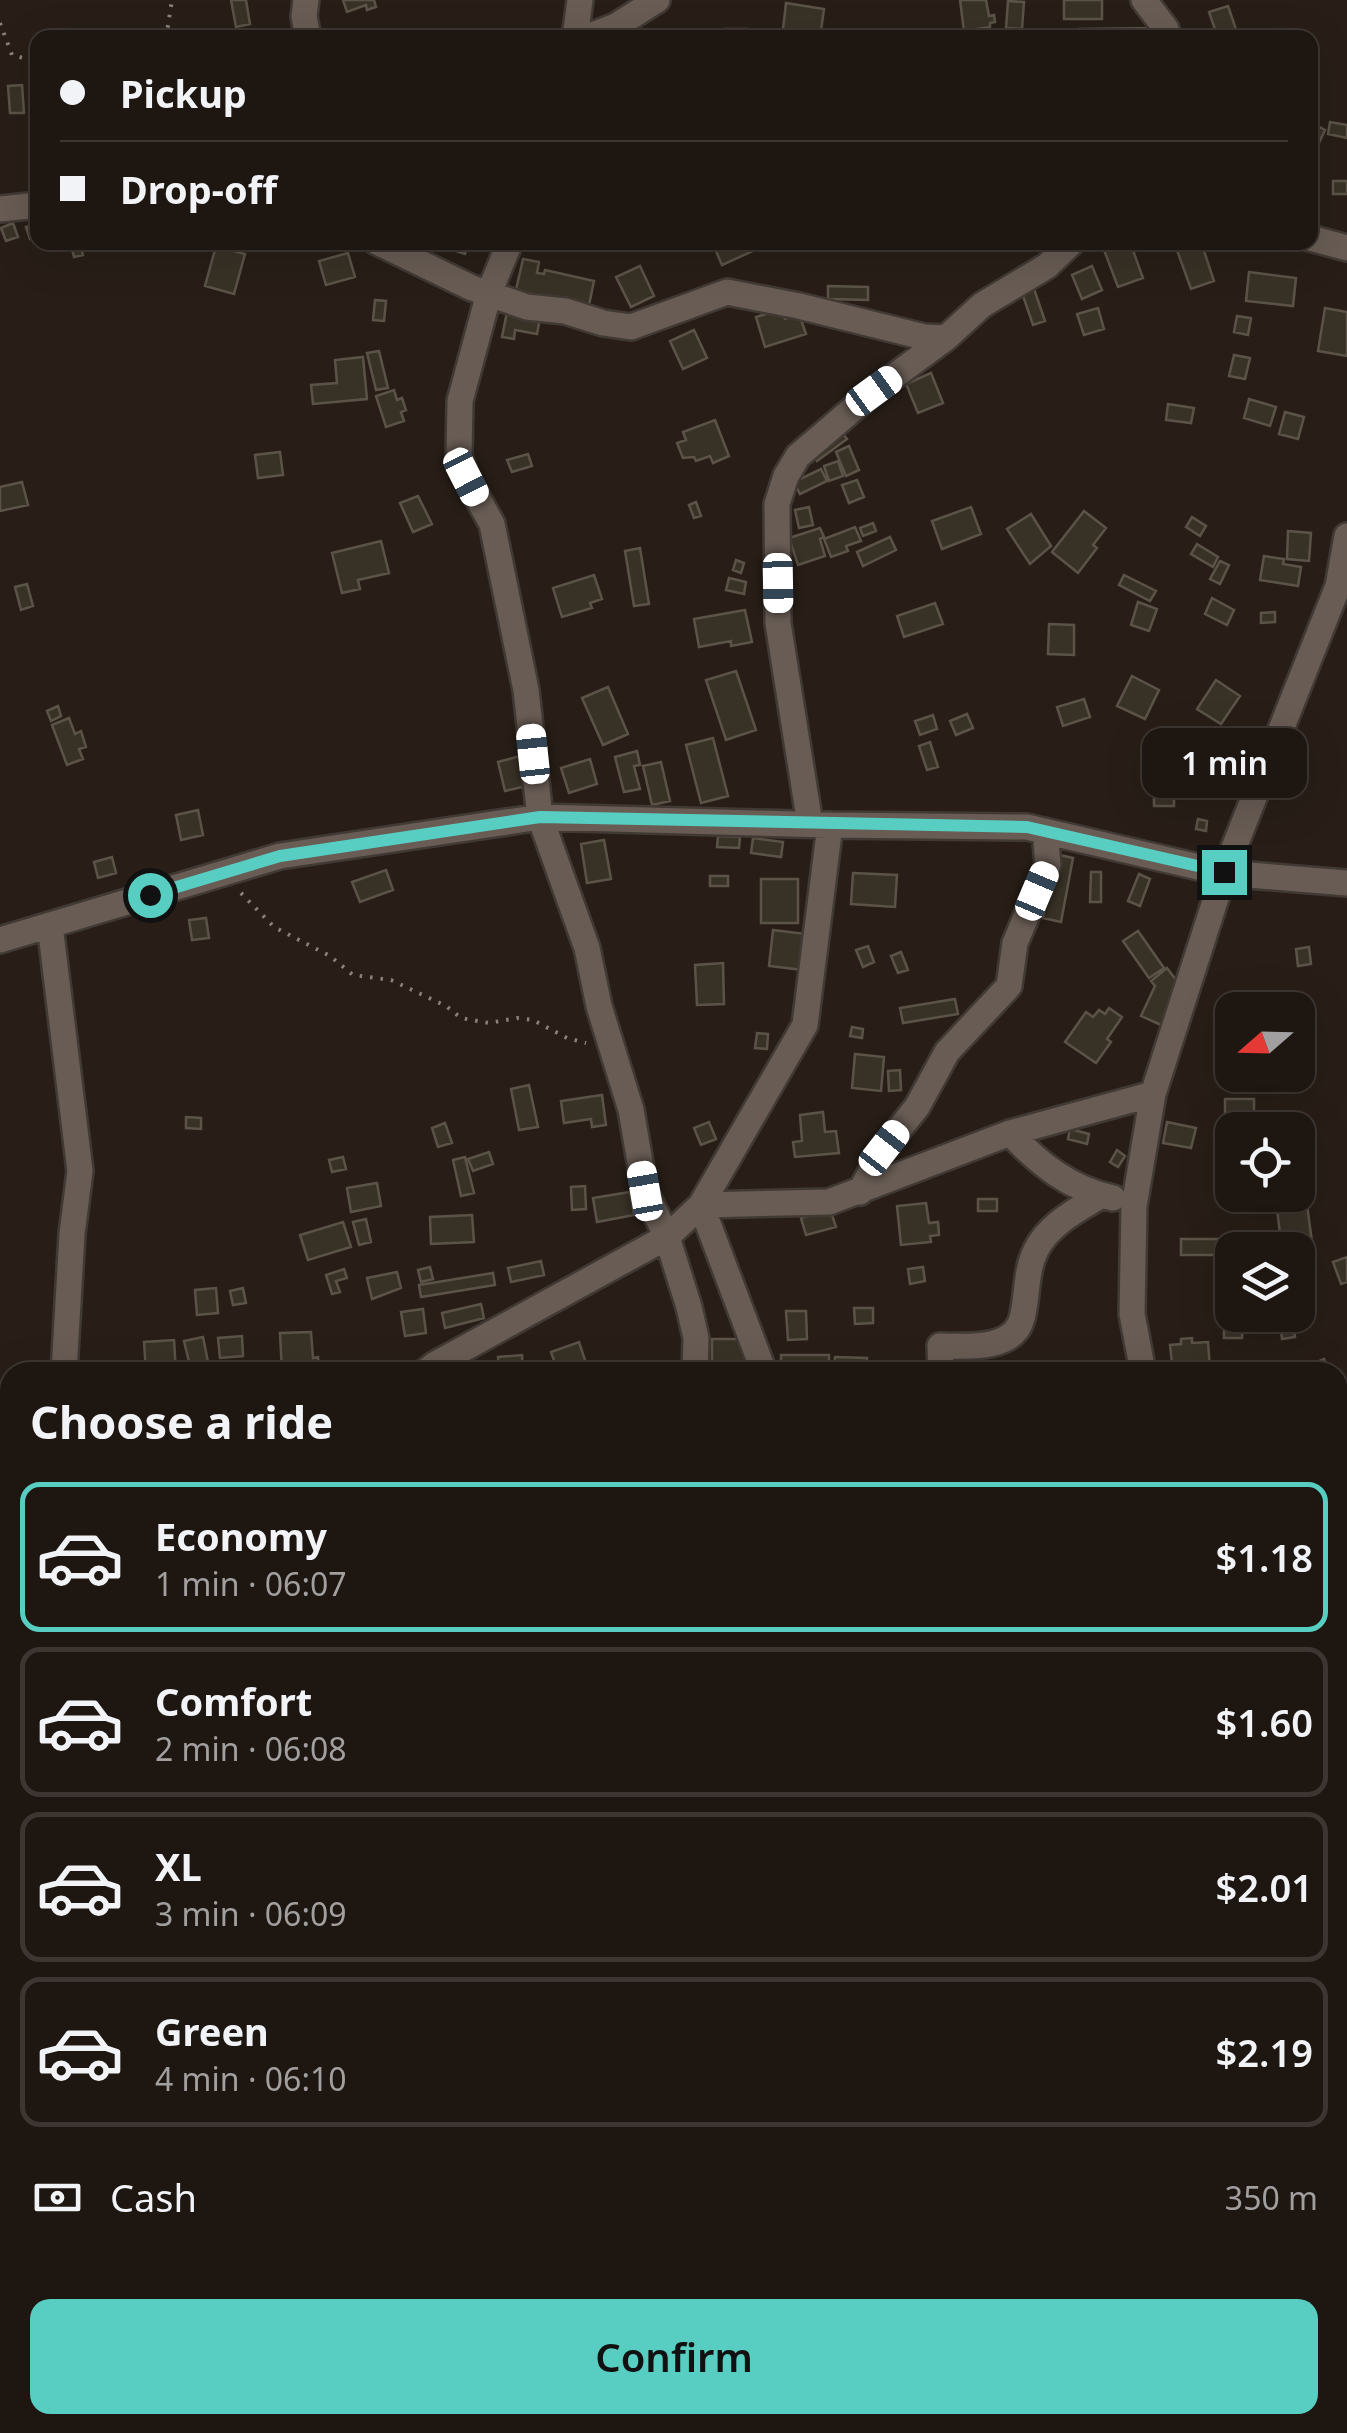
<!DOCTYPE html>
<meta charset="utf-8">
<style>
:root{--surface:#1e1611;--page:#261f1a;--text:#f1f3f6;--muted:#a19f9f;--line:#3c3531;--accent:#57cec1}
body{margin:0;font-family:"Noto Sans",sans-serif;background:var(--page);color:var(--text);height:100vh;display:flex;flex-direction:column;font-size:38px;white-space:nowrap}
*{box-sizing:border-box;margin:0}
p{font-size:32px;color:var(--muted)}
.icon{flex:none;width:55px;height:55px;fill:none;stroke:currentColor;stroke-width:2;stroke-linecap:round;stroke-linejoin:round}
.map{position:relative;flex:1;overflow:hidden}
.panel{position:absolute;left:0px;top:1362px;width:1348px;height:1072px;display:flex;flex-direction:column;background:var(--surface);border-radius:30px 30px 0 0;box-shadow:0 10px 40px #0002,0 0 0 2px var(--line)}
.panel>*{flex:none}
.banner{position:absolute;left:30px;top:30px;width:1288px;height:220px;border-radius:20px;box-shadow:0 10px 40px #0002,0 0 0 2px var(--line);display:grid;align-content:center;height:220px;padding:0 30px;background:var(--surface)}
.needle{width:65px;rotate:250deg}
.tools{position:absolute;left:1215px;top:992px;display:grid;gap:20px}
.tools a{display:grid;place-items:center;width:100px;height:100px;border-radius:20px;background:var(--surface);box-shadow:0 10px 40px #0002,0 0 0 2px var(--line);font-size:50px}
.end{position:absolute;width:45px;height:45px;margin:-22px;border:12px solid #57cec1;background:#111;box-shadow:0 0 0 5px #111}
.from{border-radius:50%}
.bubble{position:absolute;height:70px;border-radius:20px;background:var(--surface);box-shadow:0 10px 40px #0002,0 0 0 2px var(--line);font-size:32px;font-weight:600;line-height:70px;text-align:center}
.car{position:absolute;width:30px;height:60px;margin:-30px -15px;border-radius:12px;box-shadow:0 0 8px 2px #0007;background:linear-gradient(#fff 24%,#345 0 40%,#fff 0 76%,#345 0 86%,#fff 0)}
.banner b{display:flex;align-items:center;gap:35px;height:95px;font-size:38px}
.banner b+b{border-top:2px solid var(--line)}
.banner i{width:25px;height:25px;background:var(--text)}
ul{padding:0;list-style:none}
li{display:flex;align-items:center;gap:30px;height:150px;margin:0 20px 15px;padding:0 10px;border:5px solid var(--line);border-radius:20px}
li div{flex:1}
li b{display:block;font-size:38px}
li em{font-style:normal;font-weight:600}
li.current{border-color:var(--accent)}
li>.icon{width:90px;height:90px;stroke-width:1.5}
h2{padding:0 30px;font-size:45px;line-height:120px}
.pay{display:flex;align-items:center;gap:25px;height:110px;padding:0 30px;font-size:38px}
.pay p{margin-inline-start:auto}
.button{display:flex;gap:20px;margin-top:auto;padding:20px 30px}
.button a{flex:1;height:115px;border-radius:20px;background:var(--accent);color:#111;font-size:40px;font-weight:600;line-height:115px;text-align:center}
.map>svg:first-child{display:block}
</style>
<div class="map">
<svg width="1347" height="2433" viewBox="0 0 1347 2433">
<rect width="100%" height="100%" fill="#281e17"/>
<path fill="#383126" stroke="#5b5348" stroke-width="2.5" d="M 231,0 L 246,0 L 250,24 L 236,27 Z
M 343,0 L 374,0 L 376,7 L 367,10 L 366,5 L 347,12 Z
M 960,0 L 986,0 L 989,16 L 994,15 L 995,22 L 990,23 L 990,27 L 964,31 Z
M 1064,0 L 1102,0 L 1102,19 L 1064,19 Z
M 1008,1 L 1024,2 L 1022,29 L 1006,28 Z
M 786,3 L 824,9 L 820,38 L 782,38 Z
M 1228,6 L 1239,38 L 1218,38 L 1209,12 Z
M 1156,28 L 1156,38 L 1081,38 L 1080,29 Z
M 725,29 L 747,29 L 747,38 L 724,38 Z
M 127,31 L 159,31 L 159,38 L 127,38 Z
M 22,85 L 24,113 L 10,113 L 8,86 Z
M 1330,122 L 1347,125 L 1347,138 L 1328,134 Z
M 1314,124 L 1325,130 L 1310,162 L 1310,132 Z
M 1333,181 L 1347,181 L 1347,194 L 1333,194 Z
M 13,223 L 18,237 L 6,241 L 1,228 Z
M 38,223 L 38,237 L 30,239 L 26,227 Z
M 70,242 L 88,242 L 88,245 L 81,248 L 83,255 L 74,257 Z
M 444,242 L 469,242 L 465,254 L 443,247 Z
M 712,242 L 765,242 L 766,245 L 722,265 Z
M 1101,242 L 1130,242 L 1143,278 L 1118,287 Z
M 1174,242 L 1201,242 L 1214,281 L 1191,289 Z
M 216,246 L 245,254 L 234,294 L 205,286 Z
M 348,253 L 355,277 L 326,285 L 319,261 Z
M 523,259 L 539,262 L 537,273 L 544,274 L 545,270 L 594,281 L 588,310 L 515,294 Z
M 640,266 L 654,296 L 631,307 L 616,277 Z
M 1092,266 L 1102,290 L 1082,299 L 1072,275 Z
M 1249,272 L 1296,278 L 1293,306 L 1246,301 Z
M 1032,283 L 1045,321 L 1033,325 L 1020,287 Z
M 828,286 L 868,287 L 868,300 L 828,299 Z
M 375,300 L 386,301 L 384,321 L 373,320 Z
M 1098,308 L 1104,329 L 1084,335 L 1077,314 Z
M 1325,308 L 1347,312 L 1347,356 L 1318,351 Z
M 782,309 L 785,319 L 799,314 L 806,334 L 765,347 L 756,317 Z
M 507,312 L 540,318 L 537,334 L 515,330 L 514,339 L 502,337 Z
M 1237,316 L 1251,318 L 1248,335 L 1234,332 Z
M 694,330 L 707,358 L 683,369 L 670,341 Z
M 379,351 L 388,388 L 376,390 L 367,353 Z
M 1234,355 L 1250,358 L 1245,379 L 1229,376 Z
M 363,357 L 367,399 L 313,404 L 311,385 L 337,383 L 335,360 Z
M 931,373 L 943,403 L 918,413 L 906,384 Z
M 394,390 L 397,400 L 402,398 L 406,410 L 401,412 L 404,421 L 386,427 L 376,396 Z
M 1249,399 L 1276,407 L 1270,426 L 1244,418 Z
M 1168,404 L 1194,408 L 1191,423 L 1166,420 Z
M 1285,412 L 1304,417 L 1298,439 L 1279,434 Z
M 715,420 L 729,456 L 713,463 L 710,456 L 696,461 L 694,457 L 683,458 L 677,443 L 686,440 L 683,432 Z
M 840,430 L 847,439 L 817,461 L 811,452 Z
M 849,446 L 859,470 L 846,476 L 836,452 Z
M 280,452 L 283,475 L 258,478 L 255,455 Z
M 528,454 L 532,466 L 512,472 L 507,460 Z
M 838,461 L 843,476 L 829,481 L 824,466 Z
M 821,469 L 827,481 L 800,494 L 794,482 Z
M 857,480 L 864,497 L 849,503 L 842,485 Z
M 22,482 L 28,505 L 0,511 L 0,487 Z
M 418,496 L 432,524 L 413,532 L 400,503 Z
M 696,502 L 701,516 L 694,518 L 689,505 Z
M 809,507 L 813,525 L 799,528 L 795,510 Z
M 971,507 L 981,534 L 942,549 L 932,521 Z
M 1084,511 L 1106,528 L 1093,545 L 1097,548 L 1078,573 L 1052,552 Z
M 1031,514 L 1051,546 L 1030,564 L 1007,529 Z
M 1192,517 L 1206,526 L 1200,536 L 1186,527 Z
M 873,523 L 876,531 L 863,536 L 860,528 Z
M 855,527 L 861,541 L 846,546 L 848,551 L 831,557 L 824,539 Z
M 820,528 L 824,537 L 820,539 L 825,556 L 798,565 L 789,538 Z
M 1288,531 L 1311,533 L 1309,561 L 1287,559 Z
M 890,537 L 896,550 L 863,566 L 857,552 Z
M 381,541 L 389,573 L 358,580 L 360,589 L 342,593 L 332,553 Z
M 1197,544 L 1218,557 L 1213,567 L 1191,554 Z
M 640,548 L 649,604 L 634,606 L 625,551 Z
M 1264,556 L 1284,559 L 1283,564 L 1301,567 L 1298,586 L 1260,580 Z
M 736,560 L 744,563 L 741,573 L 733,570 Z
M 1220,561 L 1229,565 L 1220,584 L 1210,579 Z
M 594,575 L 602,599 L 590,603 L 592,608 L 562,617 L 553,588 Z
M 1124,575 L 1156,591 L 1150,601 L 1119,585 Z
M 729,578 L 746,582 L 744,594 L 726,590 Z
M 27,584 L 33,606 L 21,610 L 15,587 Z
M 1212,598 L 1234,610 L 1227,625 L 1205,614 Z
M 1138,602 L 1157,609 L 1149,631 L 1131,625 Z
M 935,603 L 943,624 L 904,637 L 897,616 Z
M 745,610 L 752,642 L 731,646 L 731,641 L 699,647 L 694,619 Z
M 1275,612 L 1275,622 L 1261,623 L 1261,613 Z
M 1049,624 L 1074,625 L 1074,655 L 1048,654 Z
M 736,671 L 756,730 L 726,740 L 706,680 Z
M 1132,676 L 1159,690 L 1145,719 L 1117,706 Z
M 1216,680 L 1240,696 L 1221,724 L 1197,709 Z
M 608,687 L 628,734 L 603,745 L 582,698 Z
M 1084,699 L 1090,717 L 1063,726 L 1057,707 Z
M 58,706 L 61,716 L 51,721 L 47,711 Z
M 967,714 L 973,728 L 956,735 L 950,721 Z
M 933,715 L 937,729 L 920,735 L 915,721 Z
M 69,718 L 75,734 L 81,731 L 86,747 L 79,749 L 83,759 L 67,765 L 52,725 Z
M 713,738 L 728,796 L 701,803 L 686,745 Z
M 930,742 L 938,767 L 927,770 L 919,746 Z
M 637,751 L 640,765 L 634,766 L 640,789 L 624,792 L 615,757 Z
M 524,755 L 531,785 L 505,791 L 498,762 Z
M 590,759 L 597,784 L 569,793 L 561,768 Z
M 661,762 L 670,801 L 652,805 L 643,766 Z
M 1186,768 L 1217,771 L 1216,791 L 1185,789 Z
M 1154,796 L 1174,796 L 1174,806 L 1154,806 Z
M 198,810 L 203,835 L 181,840 L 176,815 Z
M 1198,819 L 1207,821 L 1206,831 L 1196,829 Z
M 718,836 L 740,837 L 739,848 L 717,847 Z
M 753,838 L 783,842 L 781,857 L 751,853 Z
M 604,840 L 611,879 L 587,883 L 581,844 Z
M 1055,854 L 1073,858 L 1061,922 L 1043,918 Z
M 112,857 L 116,873 L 98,878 L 94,862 Z
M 386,870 L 393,890 L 360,902 L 352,882 Z
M 1091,872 L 1101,872 L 1101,902 L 1090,902 Z
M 853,873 L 897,875 L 895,907 L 851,904 Z
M 1139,874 L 1150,879 L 1140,906 L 1128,901 Z
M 710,876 L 728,876 L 728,886 L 710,886 Z
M 761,879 L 798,879 L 798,923 L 761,923 Z
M 206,918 L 209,938 L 192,940 L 189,920 Z
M 773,930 L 806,934 L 803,970 L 769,966 Z
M 1138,931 L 1164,968 L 1149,978 L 1123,941 Z
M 868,946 L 874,962 L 863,967 L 856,950 Z
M 1309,947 L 1311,964 L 1298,966 L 1296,949 Z
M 901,952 L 908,970 L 898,973 L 891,956 Z
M 723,963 L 724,1004 L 697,1005 L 695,965 Z
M 1167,968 L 1179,984 L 1161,1025 L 1141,1016 L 1155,986 L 1151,981 Z
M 955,999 L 958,1014 L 903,1023 L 900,1008 Z
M 1109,1008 L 1122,1017 L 1107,1039 L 1111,1042 L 1096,1063 L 1065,1042 L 1086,1012 L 1093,1017 L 1099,1010 L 1105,1014 Z
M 1228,1008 L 1247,1010 L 1232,1010 L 1232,1030 L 1226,1029 Z
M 852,1027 L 863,1029 L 862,1038 L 850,1036 Z
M 757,1033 L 768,1034 L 767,1049 L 755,1048 Z
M 855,1054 L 884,1057 L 881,1091 L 852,1088 Z
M 900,1070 L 901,1090 L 889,1091 L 888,1071 Z
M 529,1085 L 538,1127 L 519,1130 L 511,1089 Z
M 602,1095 L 606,1125 L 592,1127 L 591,1119 L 564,1123 L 561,1101 Z
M 1225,1099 L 1254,1099 L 1254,1123 L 1225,1123 Z
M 823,1112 L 825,1132 L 836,1131 L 839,1153 L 795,1157 L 793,1142 L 802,1141 L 800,1115 Z
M 186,1117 L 201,1118 L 201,1129 L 186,1128 Z
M 709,1122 L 716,1139 L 701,1145 L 694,1128 Z
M 1167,1122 L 1196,1128 L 1191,1148 L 1163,1143 Z
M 445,1123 L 452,1143 L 438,1147 L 432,1128 Z
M 1070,1129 L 1089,1134 L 1087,1144 L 1068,1139 Z
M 1117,1150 L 1125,1156 L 1118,1167 L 1110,1162 Z
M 489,1152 L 493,1164 L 473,1171 L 468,1159 Z
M 343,1157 L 346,1169 L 332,1172 L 329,1160 Z
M 465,1157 L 474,1193 L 461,1196 L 453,1160 Z
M 377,1183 L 381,1206 L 351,1212 L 347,1188 Z
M 585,1186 L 586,1209 L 572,1210 L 571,1187 Z
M 630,1192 L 634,1215 L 597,1222 L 593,1198 Z
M 978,1199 L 997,1199 L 997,1211 L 978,1211 Z
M 926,1203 L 929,1223 L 938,1222 L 939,1235 L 930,1236 L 931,1242 L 901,1245 L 897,1206 Z
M 1307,1205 L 1313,1249 L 1282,1250 L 1277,1209 Z
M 830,1209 L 836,1227 L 806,1235 L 801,1218 Z
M 472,1215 L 474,1242 L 431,1244 L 430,1217 Z
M 366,1219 L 371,1242 L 359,1245 L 353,1222 Z
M 343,1222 L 351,1247 L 308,1260 L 300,1235 Z
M 1181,1239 L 1231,1239 L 1231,1255 L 1181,1255 Z
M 1347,1257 L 1347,1282 L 1341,1284 L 1333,1262 Z
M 541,1261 L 544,1275 L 511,1282 L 508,1268 Z
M 430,1267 L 433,1279 L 421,1282 L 418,1270 Z
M 923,1267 L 925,1281 L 910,1284 L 908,1269 Z
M 344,1269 L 347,1278 L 336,1281 L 340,1292 L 332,1294 L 326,1275 Z
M 397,1272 L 401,1288 L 372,1299 L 367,1278 Z
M 493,1273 L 495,1285 L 421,1297 L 419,1285 Z
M 216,1288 L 218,1313 L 197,1315 L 195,1290 Z
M 243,1288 L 246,1303 L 233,1305 L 230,1291 Z
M 481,1304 L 484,1318 L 445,1328 L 442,1313 Z
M 1224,1307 L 1232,1307 L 1232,1315 L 1243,1315 L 1242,1338 L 1224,1338 Z
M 854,1308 L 873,1308 L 873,1323 L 855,1324 Z
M 423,1309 L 426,1333 L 405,1336 L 401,1312 Z
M 786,1311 L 806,1311 L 807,1339 L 788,1340 Z
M 1279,1315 L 1292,1315 L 1295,1337 L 1282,1339 Z
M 311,1332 L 313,1358 L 318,1357 L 319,1372 L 282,1372 L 280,1333 Z
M 242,1336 L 243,1356 L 220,1358 L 218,1338 Z
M 203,1337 L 208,1362 L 190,1366 L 184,1341 Z
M 1192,1338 L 1192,1343 L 1208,1342 L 1210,1369 L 1173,1372 L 1170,1345 L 1181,1344 L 1181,1339 Z
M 712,1339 L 749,1339 L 750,1369 L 712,1369 Z
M 174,1340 L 176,1372 L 146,1372 L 144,1342 Z
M 579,1342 L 587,1366 L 558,1372 L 551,1352 Z
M 522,1355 L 523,1372 L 499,1372 L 498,1357 Z
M 781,1355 L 829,1355 L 829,1370 L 781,1370 Z
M 835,1357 L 867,1358 L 866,1370 L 834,1368 Z
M 1324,1359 L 1328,1369 L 1317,1372 L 1314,1363 Z
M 1338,1444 L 1346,1444 L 1345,1459 L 1338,1459 Z
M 1341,1542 L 1347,1573 L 1338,1576 L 1338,1543 Z
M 1347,1668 L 1347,1699 L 1338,1683 L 1338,1674 Z
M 1347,1750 L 1347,1798 L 1338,1784 L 1338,1774 L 1345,1769 L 1338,1756 Z
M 1338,1884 L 1347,1896 L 1338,1906 Z
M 10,1917 L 10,1945 L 1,1949 L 0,1921 Z
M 1343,2138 L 1347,2140 L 1347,2161 L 1338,2157 Z
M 1343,2382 L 1347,2383 L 1347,2415 L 1338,2411 L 1338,2396 Z
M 241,2425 L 294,2425 L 291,2433 L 262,2433 Z
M 482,2425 L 489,2425 L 496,2430 L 476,2433 Z
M 630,2425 L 632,2433 L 614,2433 L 613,2429 Z
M 767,2425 L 798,2425 L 795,2433 L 764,2433 Z
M 989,2425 L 1034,2425 L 1032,2433 L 987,2433 Z
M 1115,2425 L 1180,2425 L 1178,2433 L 1135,2433 L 1114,2428 Z"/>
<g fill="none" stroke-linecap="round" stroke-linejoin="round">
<g stroke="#413934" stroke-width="30">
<path id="minor" d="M 306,0 L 304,16 L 308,38
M 1144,0 L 1166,29 L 1168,38
M 575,38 L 580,0
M 585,38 L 616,26 L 657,0
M 0,209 L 38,205
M 1310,238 L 1347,248
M 377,242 L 472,288 L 527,307 L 565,311 L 603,323 L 631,327 L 727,292 L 799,306 L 924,337 L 946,338 L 982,305 L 1047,266 L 1072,242
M 510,242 L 489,293 L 460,401 L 459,456 L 466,477 L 492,524 L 526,690 L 540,817 L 587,948 L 599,1006 L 631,1110 L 645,1191 L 667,1237 L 689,1307 L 696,1338 L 695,1372
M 810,824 L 778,623 L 777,504 L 786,476 L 798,456 L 874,391 L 946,338
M 50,925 L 80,1171 L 72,1234 L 64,1372
M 0,940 L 280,856 L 540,817 L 830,825 L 1027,827 L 1224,873 L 1347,883
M 1010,1133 C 1039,1164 1070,1189 1113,1198
M 860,1192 L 884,1148 L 917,1107 L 947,1052 L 1009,986 L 1015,943 L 1048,865 L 1045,831
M 701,1205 L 829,1202 L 1010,1133 L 1153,1094
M 701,1205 L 764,1372
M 425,1372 L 434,1365 L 667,1237 L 701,1205 L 805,1025 L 830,825
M 941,1372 L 940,1346 C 966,1346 1014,1351 1022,1318 C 1028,1296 1025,1272 1036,1250 C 1049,1224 1077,1210 1100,1196
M 1143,1372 L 1132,1314 L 1134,1206 L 1153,1094 L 1224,873 L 1338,586 L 1347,536
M 1338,1659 L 1347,1655
M 0,1664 L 10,1642
M 0,1710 L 10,1709
M 0,1771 L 10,1769
M 1338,2020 L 1347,2018
M 0,2162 L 10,2160
M 0,2322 L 10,2319
M 0,2345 L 10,2385 L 7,2433
M 1338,2364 L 1347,2355
M 167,2425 L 186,2433
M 69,2427 L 85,2433
M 388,2433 L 388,2425
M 430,2433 L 431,2425
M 457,2433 L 464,2425
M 703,2433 L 705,2425
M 1083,2433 L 1087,2425
M 1285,2433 L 1287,2425"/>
</g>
<path stroke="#8a817b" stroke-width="4" stroke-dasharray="2.5 8" stroke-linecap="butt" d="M 0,23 L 12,55 L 38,62
M 166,38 L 172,0
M 241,893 L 274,927 L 330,956 L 353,975 L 391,980 L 446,1006 L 461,1018 L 489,1023 L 517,1018 L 533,1020 L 567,1038 L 586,1043
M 0,1877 L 10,1862
M 852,2425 L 871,2433
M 939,2425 L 950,2433
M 978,2425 L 978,2433
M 340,2433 L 341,2425
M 844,2433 L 845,2425
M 891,2433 L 898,2425"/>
<use href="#minor" stroke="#685c54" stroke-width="25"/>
</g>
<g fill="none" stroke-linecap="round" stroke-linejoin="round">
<path stroke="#57cec1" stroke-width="12" d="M 150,895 L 280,856 L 540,817 L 1027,827 L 1224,872"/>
</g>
</svg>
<div class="tools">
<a><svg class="needle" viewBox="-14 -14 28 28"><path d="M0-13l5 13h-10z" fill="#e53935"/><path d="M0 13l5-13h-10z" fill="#a19f9f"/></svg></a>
<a><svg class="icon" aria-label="locate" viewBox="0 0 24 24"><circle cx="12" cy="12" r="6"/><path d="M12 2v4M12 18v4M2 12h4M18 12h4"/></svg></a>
<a><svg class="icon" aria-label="layers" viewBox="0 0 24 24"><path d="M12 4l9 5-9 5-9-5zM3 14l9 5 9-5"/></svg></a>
</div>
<i class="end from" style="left:150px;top:895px"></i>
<i class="end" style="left:1224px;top:872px"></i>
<div class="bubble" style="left:1142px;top:728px;width:165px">1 min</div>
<i class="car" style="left:874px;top:391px;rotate:54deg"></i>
<i class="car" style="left:466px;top:477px;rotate:153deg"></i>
<i class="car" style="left:778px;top:583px;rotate:179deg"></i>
<i class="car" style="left:533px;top:754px;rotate:354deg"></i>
<i class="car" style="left:1037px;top:891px;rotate:23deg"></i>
<i class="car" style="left:884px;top:1148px;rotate:38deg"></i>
<i class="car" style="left:645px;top:1191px;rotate:350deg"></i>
<div class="banner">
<b><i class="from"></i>Pickup</b>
<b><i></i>Drop-off</b>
</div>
<section class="panel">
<h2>Choose a ride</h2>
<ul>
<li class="current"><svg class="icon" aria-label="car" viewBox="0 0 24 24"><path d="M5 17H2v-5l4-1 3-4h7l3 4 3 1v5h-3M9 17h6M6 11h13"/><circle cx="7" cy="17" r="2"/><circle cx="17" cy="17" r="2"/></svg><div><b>Economy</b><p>1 min · 06:07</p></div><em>$1.18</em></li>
<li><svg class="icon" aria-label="car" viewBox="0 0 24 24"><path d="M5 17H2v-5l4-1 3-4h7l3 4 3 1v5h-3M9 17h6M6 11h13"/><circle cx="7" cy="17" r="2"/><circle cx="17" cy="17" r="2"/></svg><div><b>Comfort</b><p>2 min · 06:08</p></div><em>$1.60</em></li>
<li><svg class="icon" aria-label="car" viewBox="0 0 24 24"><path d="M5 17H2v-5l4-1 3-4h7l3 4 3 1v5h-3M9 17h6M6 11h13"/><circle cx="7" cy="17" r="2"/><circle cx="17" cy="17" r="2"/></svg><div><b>XL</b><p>3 min · 06:09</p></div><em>$2.01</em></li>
<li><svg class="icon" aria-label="car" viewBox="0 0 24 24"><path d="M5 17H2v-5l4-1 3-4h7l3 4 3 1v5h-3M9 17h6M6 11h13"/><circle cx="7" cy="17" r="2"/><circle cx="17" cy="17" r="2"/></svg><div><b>Green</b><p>4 min · 06:10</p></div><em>$2.19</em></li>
</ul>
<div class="pay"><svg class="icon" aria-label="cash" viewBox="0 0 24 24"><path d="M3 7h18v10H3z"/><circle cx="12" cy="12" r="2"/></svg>Cash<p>350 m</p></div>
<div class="button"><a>Confirm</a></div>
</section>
</div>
